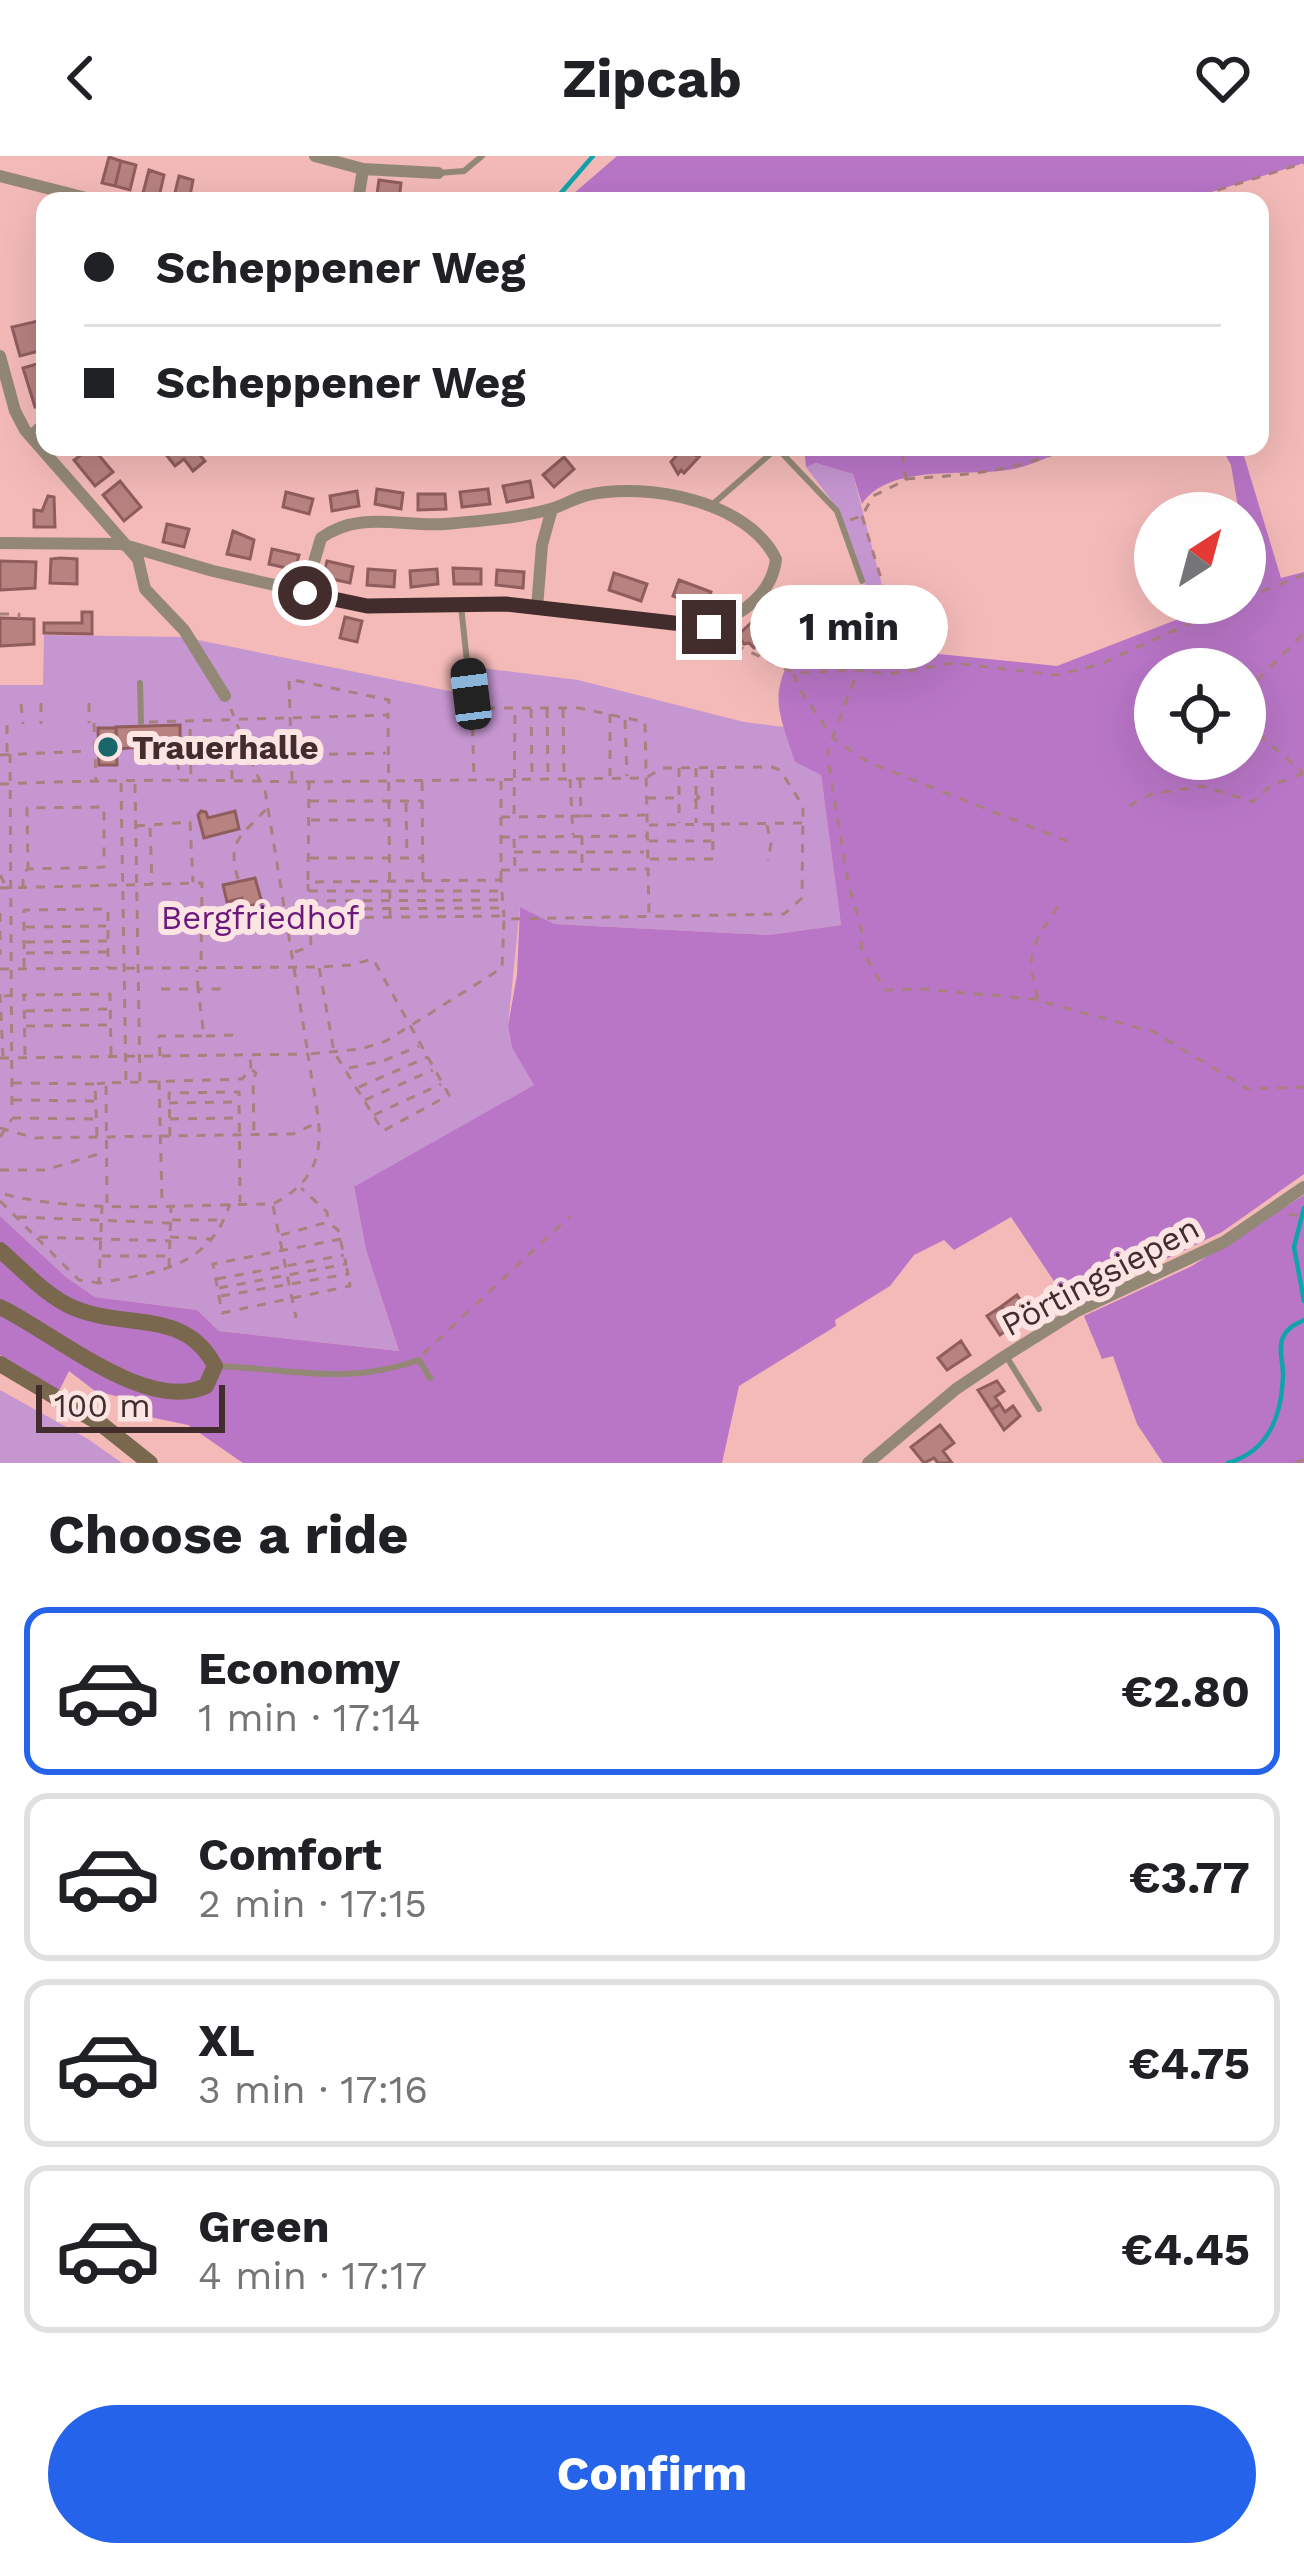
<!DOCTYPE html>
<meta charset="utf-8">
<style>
:root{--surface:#fff;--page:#f2f2f2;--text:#202124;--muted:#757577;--line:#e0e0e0;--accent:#2563eb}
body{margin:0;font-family:"Work Sans",sans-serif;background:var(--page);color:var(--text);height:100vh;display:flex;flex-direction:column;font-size:45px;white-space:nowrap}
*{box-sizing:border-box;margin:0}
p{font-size:39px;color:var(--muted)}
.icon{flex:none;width:66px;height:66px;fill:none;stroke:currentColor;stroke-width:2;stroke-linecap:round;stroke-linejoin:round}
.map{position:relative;height:1307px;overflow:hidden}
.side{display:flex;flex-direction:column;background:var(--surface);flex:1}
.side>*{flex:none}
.guide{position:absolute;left:36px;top:36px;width:1233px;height:264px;border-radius:24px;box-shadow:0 12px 48px #0002;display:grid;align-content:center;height:264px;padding:0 48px;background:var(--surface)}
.needle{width:78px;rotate:36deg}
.buttons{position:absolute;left:1134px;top:336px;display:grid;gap:24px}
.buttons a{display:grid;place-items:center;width:132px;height:132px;border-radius:50%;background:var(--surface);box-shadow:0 12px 48px #0002;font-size:60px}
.scale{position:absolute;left:36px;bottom:30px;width:189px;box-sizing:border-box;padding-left:12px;border:6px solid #422c2c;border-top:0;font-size:33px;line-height:42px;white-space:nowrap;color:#422c2c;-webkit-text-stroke:9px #fce4e3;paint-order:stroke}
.end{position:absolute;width:54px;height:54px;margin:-27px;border:15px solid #422c2c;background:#fff;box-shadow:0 0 0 6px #fff}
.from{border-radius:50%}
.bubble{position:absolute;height:84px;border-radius:42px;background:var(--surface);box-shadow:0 12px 48px #0002;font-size:39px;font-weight:700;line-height:84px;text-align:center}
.car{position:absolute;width:36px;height:72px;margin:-36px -18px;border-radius:15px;box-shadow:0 0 9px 3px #0007;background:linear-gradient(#222 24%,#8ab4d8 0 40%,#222 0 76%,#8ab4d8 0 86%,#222 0)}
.guide b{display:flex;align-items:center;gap:42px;height:114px;font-size:45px}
.guide b+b{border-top:3px solid var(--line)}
.guide i{width:30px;height:30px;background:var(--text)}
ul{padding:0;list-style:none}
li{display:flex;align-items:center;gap:36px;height:168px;margin:0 24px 18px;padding:0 24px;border:6px solid var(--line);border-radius:24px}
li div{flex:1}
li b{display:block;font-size:45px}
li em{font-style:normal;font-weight:700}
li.current{border-color:var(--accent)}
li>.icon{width:108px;height:108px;stroke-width:1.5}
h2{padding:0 48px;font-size:54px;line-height:144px}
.primary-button{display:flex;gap:24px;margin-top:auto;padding:24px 48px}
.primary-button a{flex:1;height:138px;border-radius:72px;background:var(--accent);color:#fff;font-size:48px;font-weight:700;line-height:138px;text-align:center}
header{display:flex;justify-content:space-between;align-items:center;height:156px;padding:0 48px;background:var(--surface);font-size:54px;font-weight:700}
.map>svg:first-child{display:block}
</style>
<header><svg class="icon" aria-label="back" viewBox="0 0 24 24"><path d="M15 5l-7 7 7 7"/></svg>Zipcab<svg class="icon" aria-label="heart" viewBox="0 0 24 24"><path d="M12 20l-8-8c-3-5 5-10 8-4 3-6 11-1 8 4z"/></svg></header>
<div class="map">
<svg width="1304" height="1307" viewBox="0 0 1304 1307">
<rect width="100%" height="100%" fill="#f3bab8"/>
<path fill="#c696d1" d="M 816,307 L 853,318 L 892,468 L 919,496 L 866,491 L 868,437 L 838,353 L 806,311 Z
M 44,479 L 183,481 L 464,538 L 473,511 L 578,524 L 744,566 L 784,571 L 795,606 L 821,619 L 841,769 L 770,779 L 553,768 L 520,751 L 508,870 L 512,892 L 534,929 L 354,1032 L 366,1094 L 399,1195 L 219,1175 L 197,1154 L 95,1141 L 66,1121 L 0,1060 L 0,529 L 43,529 Z
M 0,1234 L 88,1283 L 122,1307 L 0,1307 Z"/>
<path fill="#b976c7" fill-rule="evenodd" d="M 617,0 L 1304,0 L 1304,7 L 1183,45 L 565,45 Z
M 804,291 L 1071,291 C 1050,300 1030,311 1007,314 C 966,321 889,307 862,348 L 853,318 L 816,307 L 806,311 Z
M 1221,291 L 1239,291 L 1244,300 L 1281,422 L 1304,416 L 1304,1018 L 1222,1076 L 1070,1149 L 1011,1061 L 954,1094 L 944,1084 L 914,1099 L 890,1130 L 835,1164 L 836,1170 L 739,1230 L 722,1307 L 243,1307 L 188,1269 L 145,1260 L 120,1241 L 95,1235 L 69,1215 L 59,1235 L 0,1199 L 0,1060 L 66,1121 L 95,1141 L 197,1154 L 219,1175 L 399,1195 L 366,1094 L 354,1031 L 534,929 L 512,892 L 508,870 L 517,819 L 520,751 L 554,768 L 769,779 L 841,769 L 821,619 L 795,606 C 776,548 769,540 799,484 L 1057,510 L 1220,447 L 1245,447 L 1245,437 L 1252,434 L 1245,394 L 1245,357 L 1239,357 L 1231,309 ZM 1155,513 L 1245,513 L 1245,603 L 1155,603 Z
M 1304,1039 L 1304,1307 L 1163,1307 L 1137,1268 L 1113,1200 L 1102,1203 L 1084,1160 L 1192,1110 Z"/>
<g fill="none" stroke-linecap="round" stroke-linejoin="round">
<path stroke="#0fa4ab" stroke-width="4.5" d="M 554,45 L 593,0
M 1304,1052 L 1294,1091 L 1304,1145
M 1228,1307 C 1269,1295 1282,1260 1283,1218 C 1283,1206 1278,1192 1283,1181 C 1288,1171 1296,1168 1304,1164"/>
</g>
<path fill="#b88281" stroke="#905d5d" stroke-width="3" d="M 109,1 L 121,5 L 115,30 L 102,27 Z
M 121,5 L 136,9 L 130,34 L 115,30 Z
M 149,14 L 164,19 L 159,41 L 143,37 Z
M 179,20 L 193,24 L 189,45 L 173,45 Z
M 379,24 L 401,27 L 399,45 L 376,45 Z
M 38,165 L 43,194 L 20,200 L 12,171 Z
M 44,206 L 45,249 L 35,251 L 23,212 Z
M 92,291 L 113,316 L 95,330 L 74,304 Z
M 160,291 L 193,291 L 205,305 L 193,315 L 184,303 L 175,310 Z
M 682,293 L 699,301 L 684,317 L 681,314 L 678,318 L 671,306 Z
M 564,301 L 574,313 L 554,331 L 543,319 Z
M 120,325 L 141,351 L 124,365 L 103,339 Z
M 530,325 L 533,341 L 507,346 L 503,330 Z
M 377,333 L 403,337 L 401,353 L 375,348 Z
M 488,333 L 490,348 L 462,351 L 460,336 Z
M 357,335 L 359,350 L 332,355 L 330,340 Z
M 286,336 L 313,343 L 309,358 L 283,351 Z
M 418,338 L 445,338 L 446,353 L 418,354 Z
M 48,340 L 54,341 L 55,371 L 34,371 L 34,354 L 42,355 Z
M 167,368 L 189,373 L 184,391 L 163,386 Z
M 233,375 L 254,384 L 250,403 L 227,398 Z
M 272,393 L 299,399 L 295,414 L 269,408 Z
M 60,402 L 77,403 L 77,428 L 50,427 L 51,403 Z
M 0,405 L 36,406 L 35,432 L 0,434 Z
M 327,405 L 353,411 L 350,427 L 323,421 Z
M 453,412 L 481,413 L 481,428 L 454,428 Z
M 368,413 L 395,415 L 394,431 L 367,429 Z
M 437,413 L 438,428 L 411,431 L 410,415 Z
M 497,414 L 524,416 L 523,432 L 496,429 Z
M 614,417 L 647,428 L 641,445 L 609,434 Z
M 679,424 L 711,436 L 705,452 L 673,440 Z
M 82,456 L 92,456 L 92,478 L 44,477 L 44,467 L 82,467 Z
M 345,461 L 362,465 L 357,486 L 340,482 Z
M 0,462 L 34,463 L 34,488 L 0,490 Z
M 752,466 L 766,481 L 754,492 L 749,487 L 744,488 L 738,479 Z
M 180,569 L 180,586 L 155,587 L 155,597 L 141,597 L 140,591 L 117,593 L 116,571 Z
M 98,572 L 116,572 L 117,609 L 99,609 Z
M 201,655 L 206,656 L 208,662 L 235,655 L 239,673 L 204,682 L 198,659 Z
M 255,722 L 262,747 L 244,751 L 242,742 L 227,746 L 223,729 Z
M 1017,1139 L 1030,1158 L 1014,1169 L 1002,1150 Z
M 1002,1150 L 1014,1169 L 1000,1179 L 987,1160 Z
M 961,1185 L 970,1199 L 947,1214 L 938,1202 Z
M 997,1225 L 1004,1235 L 995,1241 L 1000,1248 L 991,1254 L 978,1234 Z
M 1000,1248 L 1005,1256 L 1013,1250 L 1020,1260 L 1004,1274 L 991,1254 Z
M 940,1269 L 954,1287 L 943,1295 L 952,1307 L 938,1307 L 934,1302 L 924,1307 L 911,1291 Z"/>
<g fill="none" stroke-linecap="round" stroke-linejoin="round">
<path stroke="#aa807e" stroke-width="3" stroke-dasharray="9 9" stroke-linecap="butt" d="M 1183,45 L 1304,7
M 906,323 C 964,319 1016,316 1069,291
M 862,360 L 893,462 L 858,514 L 828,594 L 828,604 L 848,726 L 862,776 L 861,792 L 885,834 L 922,833 L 1033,843 L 1154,876 L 1248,933 L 1304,931
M 850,364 L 862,360 L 873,340 L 906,324 L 901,291
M 1245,442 L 1304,419
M 0,458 L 19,458 L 19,462
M 719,481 L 794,517 L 858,514 L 889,518 L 953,507 L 1057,519 L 1101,508 L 1234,447
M 794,518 L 798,531 L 834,583 L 868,606 L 1072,687
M 1245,537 L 1304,477
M 41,547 L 41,568
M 89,547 L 89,567
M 21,548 L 23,568
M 486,552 L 579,552 L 645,566 L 649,758
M 472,553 L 474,622
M 531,553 L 532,621
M 547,553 L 548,621
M 563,553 L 564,621
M 610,558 L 610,620
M 625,564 L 627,620
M 149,566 L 388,559 L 390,761
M 1245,566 L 1302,616
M 94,567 L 96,625
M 7,569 L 7,597
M 190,573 L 191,624
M 177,587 L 179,624
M 10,598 L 12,957
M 0,599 L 88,595
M 293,599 L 386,597
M 679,612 L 679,667
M 696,612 L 696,639
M 232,623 L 231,580 L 238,577
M 570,623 L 573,679
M 292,624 L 289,523 L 389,544 L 388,559
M 309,625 L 308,726 L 501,724 L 504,761
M 501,625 L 501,723
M 422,626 L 423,724
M 121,627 L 126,925
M 0,628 C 97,624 195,623 292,626 L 646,622 L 662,612 L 772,611 L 780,614 L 803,650 L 802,742 L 784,758 L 504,763 L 502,812 L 386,885 L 361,893 L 308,898 L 265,634 L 255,615 L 231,553
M 135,628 L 140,925
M 697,639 L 699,642 L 695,644 L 694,641 Z
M 647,642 L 677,642
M 696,644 L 696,667
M 310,645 L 422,645
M 406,647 L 407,702
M 1129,650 L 1151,638 L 1203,630 L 1253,646 L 1270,630 L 1304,617
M 514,658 L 515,554
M 583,660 L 645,659
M 501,661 L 581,660 L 580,622
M 311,664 L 389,664
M 649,669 L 802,667
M 767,669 L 771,687 L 768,705
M 136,670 L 190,666 L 193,726
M 150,672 L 152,728
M 582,680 L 582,711
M 501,681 L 648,680
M 514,683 L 515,713
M 649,685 L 711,685
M 514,696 L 644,696
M 310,702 L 423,702
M 650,703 L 713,703 L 712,614
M 501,714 L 648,713
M 0,719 L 7,732
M 238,723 C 226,682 243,680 268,651
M 0,732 L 202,727 L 201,811
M 23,732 L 23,717 L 28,713 L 104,711 L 104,657 L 100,657 L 100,651 L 27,652 L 28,713
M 309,735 L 499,735
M 309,745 L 501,744
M 310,753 L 500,752
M 0,757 L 0,799
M 311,762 L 502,760
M 26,771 L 106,770
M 26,786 L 107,785
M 295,796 L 311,790 L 308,728
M 26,797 L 107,796
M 24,811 L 24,754 L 108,753 L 108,812
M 0,813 L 319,811 L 351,809 L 373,803 L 449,939 L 383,975 L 334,896 L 319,811
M 161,833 L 198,833 L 197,814
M 0,838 L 3,900
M 4,840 L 24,839
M 1038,842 C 1024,795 1034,787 1060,747
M 26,855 L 107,853
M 26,870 L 107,869
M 206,880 L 233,879
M 25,899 L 24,839 L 110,838 L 111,899
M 160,900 L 159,880 L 204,880 L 198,833 L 228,833
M 0,902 L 308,898 C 316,962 341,1013 273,1048 C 191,1048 78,1059 0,1037
M 349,912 L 383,905 L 419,890
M 252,914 L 256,917 L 253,924 L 254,979
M 159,925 L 162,1046
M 13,927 L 95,928
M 359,931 L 428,901
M 13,944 L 95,945
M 365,944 L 433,914
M 169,947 L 237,946
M 374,959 L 441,928
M 12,962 L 96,963
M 170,963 L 237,962
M 0,972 L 35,982 L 293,978 L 317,967
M 97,980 L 95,928 L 105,927
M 170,980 L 169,937 L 239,936 L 240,1046
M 0,981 L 12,963
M 0,1014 L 45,1014 L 105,996
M 0,1045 L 36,1081 L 170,1085
M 107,1047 L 106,927 L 242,923 L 251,913 L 250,900
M 102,1049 L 99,1127 C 158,1116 209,1112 230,1048
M 273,1050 L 296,1162
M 1289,1058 L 1304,1061
M 18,1061 L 170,1067
M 172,1064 L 223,1064
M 281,1079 L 328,1066 L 327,1056 L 301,1032
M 170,1081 L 213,1083
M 37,1082 L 79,1124 L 99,1127
M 341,1083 L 213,1108 L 222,1157 L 350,1130 L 348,1118
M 102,1100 L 169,1100
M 169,1111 L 171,1050
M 217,1123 L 344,1099
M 219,1132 L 346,1108 L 338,1074 L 328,1066
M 221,1140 L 348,1118 L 346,1108
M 423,1198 L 570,1060
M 1295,1307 L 1304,1303"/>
<path stroke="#938876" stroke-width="6" d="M 438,17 L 464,15 L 482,0
M 31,276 L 45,263
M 713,348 L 777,292 L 837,355 L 862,425
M 461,450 L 471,543
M 140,527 L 141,566
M 1006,1200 L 1039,1253
M 218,1210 C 294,1213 344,1230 419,1204 L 430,1222"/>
<path stroke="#938876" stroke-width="12" d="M 315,0 L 363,13 L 438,17
M 0,20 L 98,45
M 358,45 L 363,13
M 0,200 L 15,255 L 25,274 L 138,403 L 145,433 L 184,474 L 225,540
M 0,387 L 121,388 L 213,415 L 367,450 L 506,448 L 709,471 C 741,459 772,439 776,403 C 748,345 647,326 588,339 C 577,341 566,348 554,352 C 521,362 480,365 445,368 C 402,371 359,354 321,382 L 305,437
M 537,452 L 542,389 L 552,353
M 868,1307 L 956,1233 L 1005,1200 L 1077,1155 L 1224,1086 L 1304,1031"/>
<path stroke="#79684d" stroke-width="16" d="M 0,1094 C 23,1114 46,1140 74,1152 C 127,1174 185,1152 215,1210 L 206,1230 C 147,1258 54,1177 0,1151
M 0,1208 L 101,1268 L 150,1307"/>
</g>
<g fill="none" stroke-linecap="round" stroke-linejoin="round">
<path stroke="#422c2c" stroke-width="15" d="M 305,437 L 367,450 L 506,448 L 709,471"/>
</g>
<circle fill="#19676b" stroke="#fce4e3" stroke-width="4.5" cx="108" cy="591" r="12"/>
<g text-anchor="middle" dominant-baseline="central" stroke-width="12" stroke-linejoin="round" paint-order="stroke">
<g font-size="33" font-weight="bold" fill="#422c2c" stroke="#fce4e3" text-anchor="start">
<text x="132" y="591">Trauerhalle</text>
</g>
<g font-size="33" fill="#6b177c" stroke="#fce4e3">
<text x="260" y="761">Bergfriedhof</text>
</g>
<g font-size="33" fill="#422c2c" stroke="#fce4e3">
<text transform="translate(1100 1120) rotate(-28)">Pörtingsiepen</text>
</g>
</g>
</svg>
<div class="buttons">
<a><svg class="needle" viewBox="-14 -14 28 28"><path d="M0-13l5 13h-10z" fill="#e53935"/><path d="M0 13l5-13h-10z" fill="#757577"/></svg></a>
<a><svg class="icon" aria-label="locate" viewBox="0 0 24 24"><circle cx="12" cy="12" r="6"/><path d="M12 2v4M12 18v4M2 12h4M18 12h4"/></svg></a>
</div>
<div class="scale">100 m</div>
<i class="end from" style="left:305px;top:437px"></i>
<i class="end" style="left:709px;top:471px"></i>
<div class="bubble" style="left:750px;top:429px;width:198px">1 min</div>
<i class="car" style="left:471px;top:538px;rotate:353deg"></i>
<div class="guide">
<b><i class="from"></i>Scheppener Weg</b>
<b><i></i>Scheppener Weg</b>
</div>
</div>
<section class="side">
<h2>Choose a ride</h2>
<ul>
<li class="current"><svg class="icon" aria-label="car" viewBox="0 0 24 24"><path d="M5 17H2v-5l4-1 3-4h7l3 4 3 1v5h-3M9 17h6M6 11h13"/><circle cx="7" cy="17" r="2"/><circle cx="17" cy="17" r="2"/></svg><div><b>Economy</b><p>1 min · 17:14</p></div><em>€2.80</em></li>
<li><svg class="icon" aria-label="car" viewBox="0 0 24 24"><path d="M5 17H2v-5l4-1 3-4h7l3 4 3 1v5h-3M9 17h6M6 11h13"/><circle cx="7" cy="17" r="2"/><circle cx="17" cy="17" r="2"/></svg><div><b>Comfort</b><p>2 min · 17:15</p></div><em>€3.77</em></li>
<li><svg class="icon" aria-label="car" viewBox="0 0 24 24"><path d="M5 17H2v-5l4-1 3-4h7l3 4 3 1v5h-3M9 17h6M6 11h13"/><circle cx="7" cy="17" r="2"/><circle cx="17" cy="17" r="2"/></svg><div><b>XL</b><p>3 min · 17:16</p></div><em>€4.75</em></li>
<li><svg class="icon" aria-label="car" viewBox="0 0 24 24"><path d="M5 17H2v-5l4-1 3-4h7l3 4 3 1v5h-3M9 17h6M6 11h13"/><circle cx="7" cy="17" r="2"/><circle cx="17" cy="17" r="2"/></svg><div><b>Green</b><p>4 min · 17:17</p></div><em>€4.45</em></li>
</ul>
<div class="primary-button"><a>Confirm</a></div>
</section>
